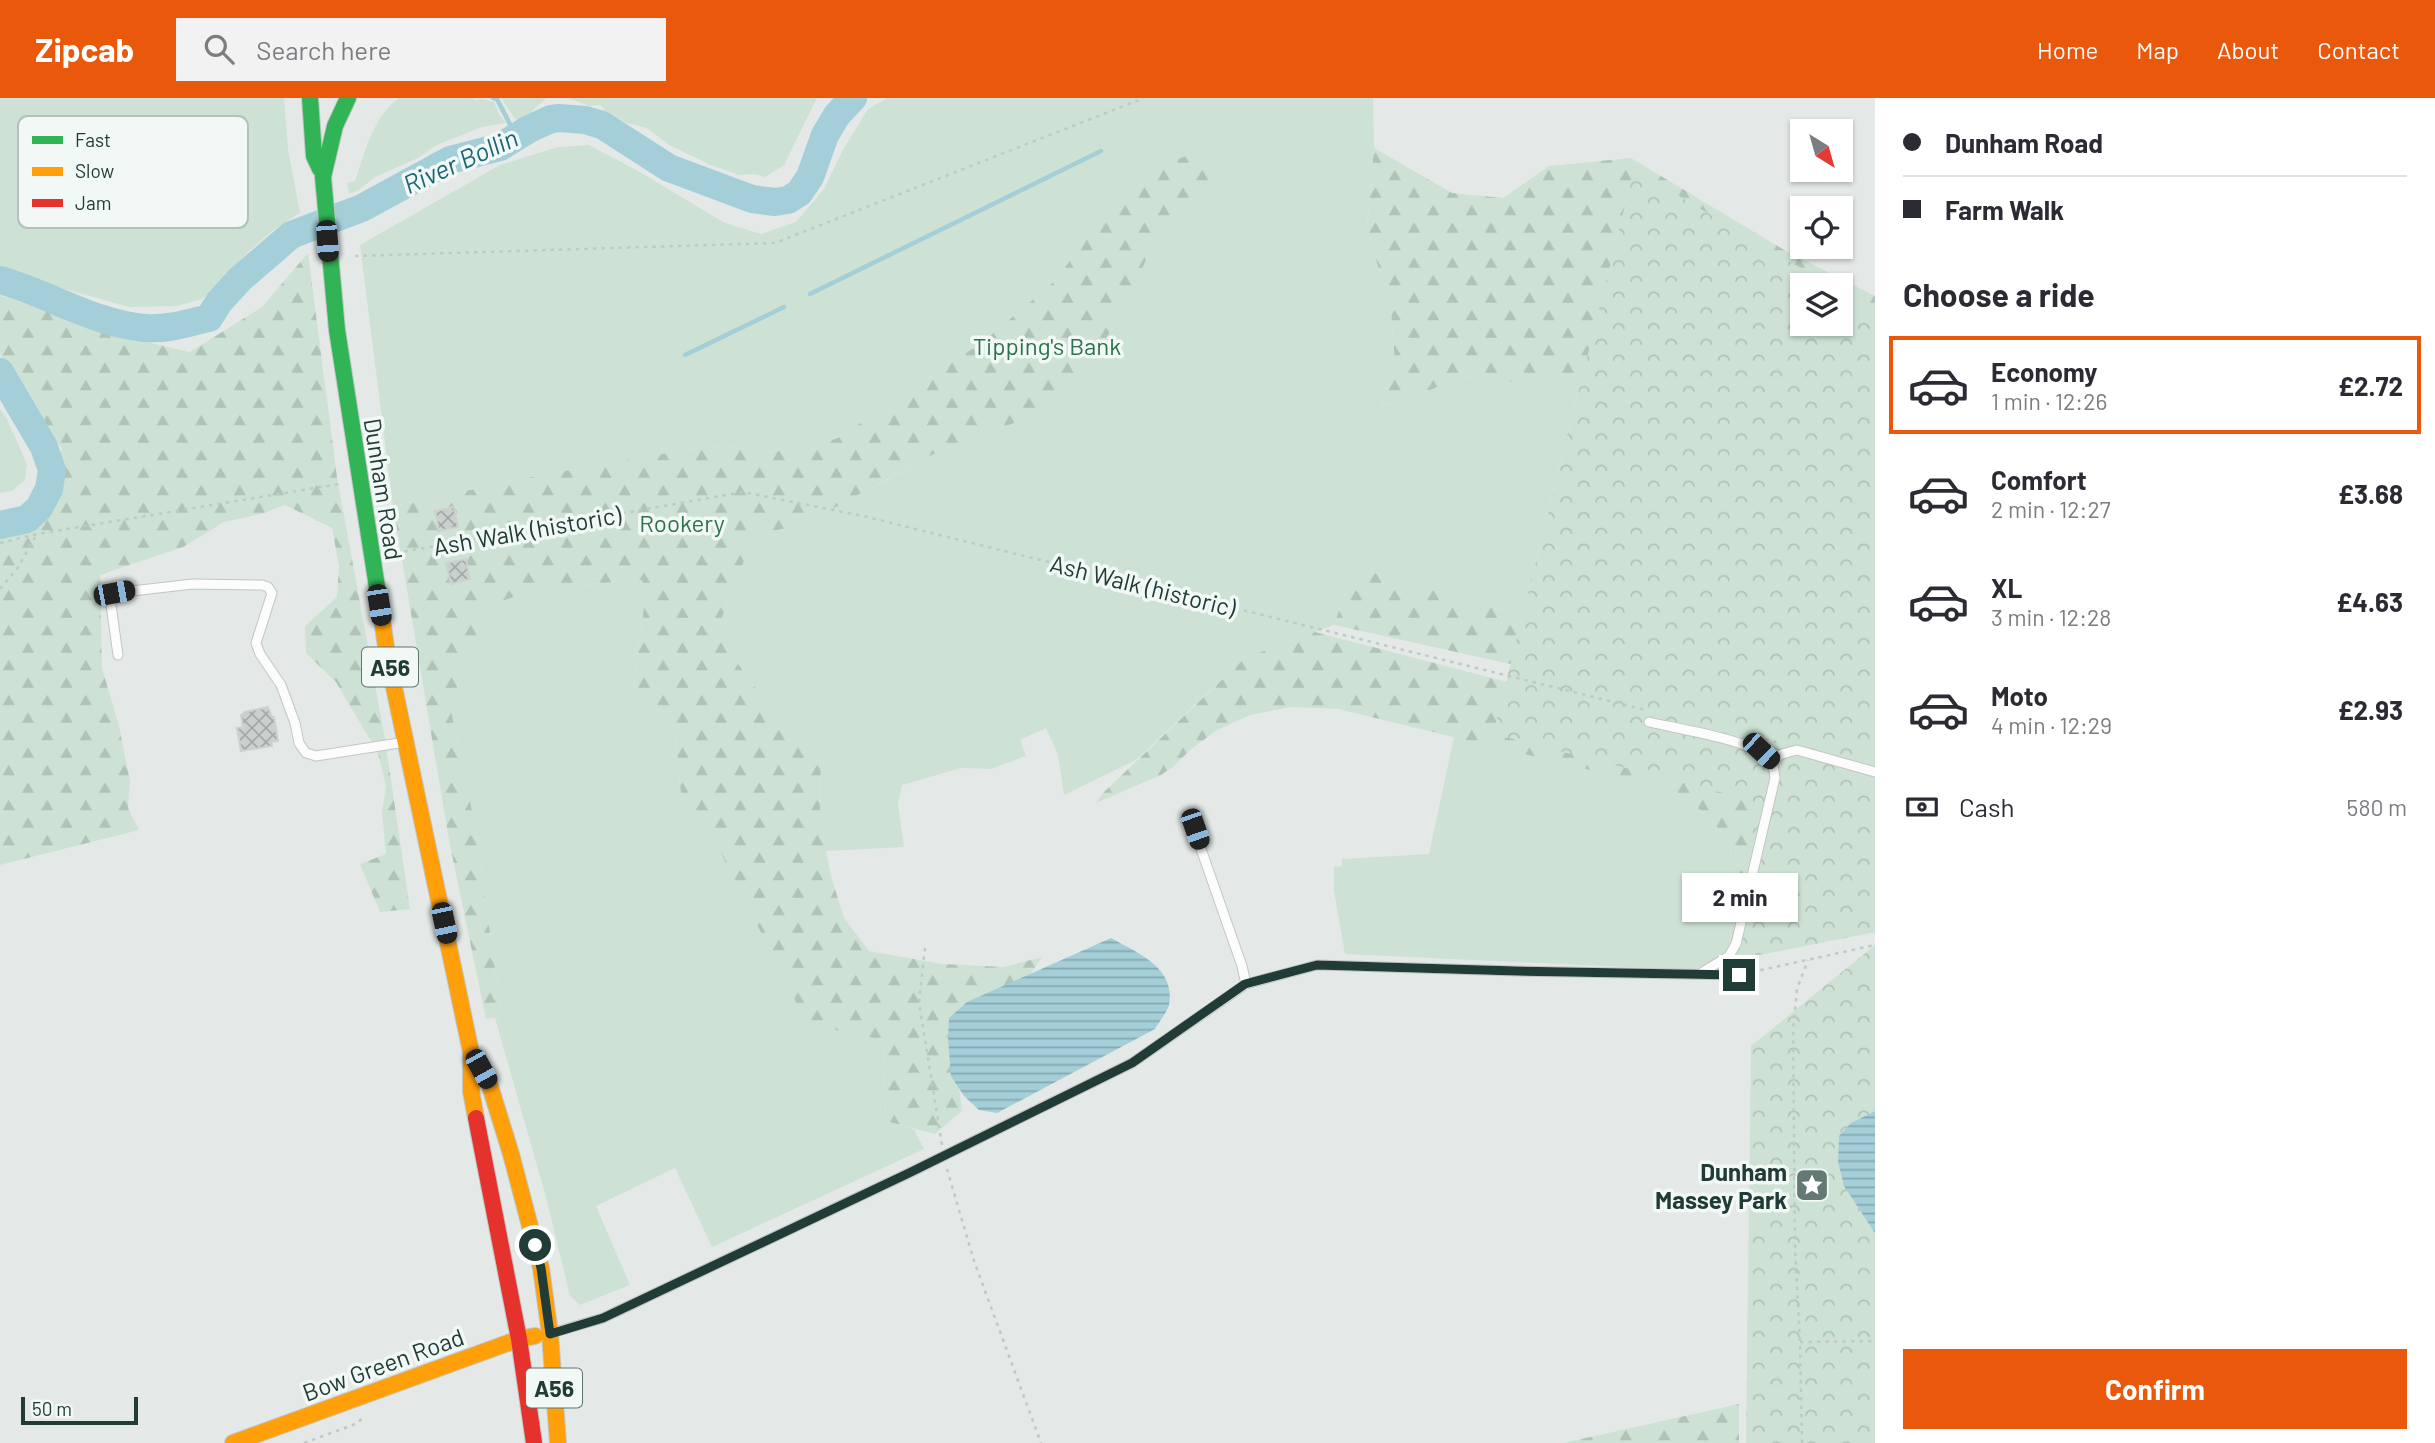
<!DOCTYPE html>
<meta charset="utf-8">
<style>
:root{--surface:#fff;--page:#f2f2f3;--text:#2b2b33;--muted:#7c7c81;--line:#e1e1e2;--accent:#ea580c}
body{margin:0;font-family:Barlow,sans-serif;background:var(--page);color:var(--text);height:100vh;display:flex;flex-direction:column;font-size:26px;white-space:nowrap}
*{box-sizing:border-box;margin:0}
p{font-size:23px;color:var(--muted)}
.icon{flex:none;width:38px;height:38px;fill:none;stroke:currentColor;stroke-width:2;stroke-linecap:round;stroke-linejoin:round}
.map{position:relative;flex:1;overflow:hidden}
.side{display:flex;flex-direction:column;background:var(--surface);width:560px}
.side>*{flex:none}
.banner{display:grid;align-content:center;height:154px;padding:0 28px;background:var(--surface)}
.needle{width:46px;rotate:143deg}
.controls{position:absolute;left:1790px;top:21px;display:grid;gap:14px}
.controls a{display:grid;place-items:center;width:63px;height:63px;border-radius:0px;background:var(--surface);box-shadow:0 2px 5px #0004;font-size:35px}
.scale{position:absolute;left:21px;bottom:18px;width:117px;box-sizing:border-box;padding-left:7px;border:4px solid #213c36;border-top:0;font-size:19px;line-height:24px;white-space:nowrap;color:#213c36;-webkit-text-stroke:5px #f1f8f5;paint-order:stroke}
.end{position:absolute;width:32px;height:32px;margin:-16px;border:9px solid #213c36;background:#fff;box-shadow:0 0 0 4px #fff}
.from{border-radius:50%}
.bubble{position:absolute;height:49px;border-radius:0px;background:var(--surface);box-shadow:0 2px 5px #0004;font-size:23px;font-weight:700;line-height:49px;text-align:center}
.car{position:absolute;width:21px;height:42px;margin:-21px -10px;border-radius:9px;box-shadow:0 0 5px 2px #0007;background:linear-gradient(#222 24%,#8ab4d8 0 40%,#222 0 76%,#8ab4d8 0 86%,#222 0)}
.banner b{display:flex;align-items:center;gap:24px;height:66px;font-size:26px}
.banner b+b{border-top:2px solid var(--line)}
.banner i{width:18px;height:18px;background:var(--text)}
ul{padding:0;list-style:none}
li{display:flex;align-items:center;gap:21px;height:98px;margin:0 14px 10px;padding:0 14px;border:4px solid transparent;border-radius:0px}
li div{flex:1}
li b{display:block;font-size:26px}
li em{font-style:normal;font-weight:700}
li.on{border-color:var(--accent)}
li>.icon{width:63px;height:63px;stroke-width:1.5}
h2{padding:0 28px;font-size:32px;line-height:84px}
.pay{display:flex;align-items:center;gap:18px;height:77px;padding:0 28px;font-size:26px}
.pay p{margin-inline-start:auto}
.primary-button{display:flex;gap:14px;margin-top:auto;padding:14px 28px}
.primary-button a{flex:1;height:80px;border-radius:0px;background:var(--accent);color:#fff;font-size:28px;font-weight:700;line-height:80px;text-align:center}
header{display:flex;align-items:center;gap:42px;box-sizing:border-box;height:98px;padding:0 35px;background:var(--accent);color:#fff}
header strong{font-size:33px}
nav{display:flex;gap:38px;margin-inline-start:auto;font-size:24px}
.search{width:490px;height:63px;background:var(--page);display:flex;align-items:center;gap:18px;box-sizing:border-box;padding:0 24px;border-radius:0px;color:var(--muted);font-size:26px}
main{display:flex;flex:1;min-height:0}
.map>svg:first-child{display:block}
</style>
<header>
<strong>Zipcab</strong>
<div class="search"><svg class="icon" aria-label="search" viewBox="0 0 24 24"><circle cx="10" cy="10" r="6"/><path d="M15 15l6 6"/></svg>Search here</div>
<nav><a>Home</a><a>Map</a><a>About</a><a>Contact</a></nav>
</header>
<main>
<div class="map">
<svg width="1875" height="1345" viewBox="0 0 1875 1345">
<defs>
<pattern id="forest-firs" width="22" height="20" patternUnits="userSpaceOnUse" patternTransform="scale(1.75)"><rect width="22" height="20" fill="#cde2d4"/><path d="M5 1l3.5 6h-7zM16 11l3.5 6h-7z" fill="#b0c3b7"/></pattern>
<pattern id="park-crowns" width="20" height="18" patternUnits="userSpaceOnUse" patternTransform="scale(1.75)"><rect width="20" height="18" fill="#cde2d4"/><path d="M2 6a3 3 0 1 1 6 0M12 15a3 3 0 1 1 6 0" fill="none" stroke="#b0c3b7"/></pattern>
<pattern id="water-rules" width="6" height="5" patternUnits="userSpaceOnUse" patternTransform="scale(1.75)"><rect width="6" height="5" fill="#a4ced8"/><path d="M0 2.5h6" fill="none" stroke="#85a8b0"/></pattern>
<pattern id="building-cross-hatch" width="8" height="8" patternUnits="userSpaceOnUse" patternTransform="scale(1.75)"><rect width="8" height="8" fill="#cad0ce"/><path d="M0 0l8 8M0 8l8-8" fill="none" stroke="#a4aaa8"/></pattern>
</defs>
<rect width="100%" height="100%" fill="#e4e9e7"/>
<path fill="#cde2d4" d="M 0,0 L 284,0 L 288,51 L 300,115 L 276,130 L 249,153 L 215,192 L 202,201 L 177,208 L 129,209 L 43,185 L 0,168 Z
M 399,0 L 473,0 L 474,2 L 482,1 L 494,4 L 500,18 L 506,25 L 482,29 L 437,47 L 418,60 L 375,79 L 359,92 L 349,96 L 347,85 L 355,83 C 365,54 373,19 399,0 Z
M 501,0 L 546,0 L 526,19 L 516,22 Z
M 569,0 L 817,0 L 784,67 L 765,79 L 755,76 L 739,77 L 711,67 L 669,47 L 647,30 L 627,25 L 606,14 L 601,7 L 589,8 Z
M 887,0 L 1373,0 L 1374,50 L 1367,130 L 1391,213 L 1395,264 L 1382,305 L 1388,308 L 1466,278 L 1513,284 L 1583,274 L 1522,518 L 1354,469 L 1334,527 L 1245,560 L 1136,662 L 1064,697 L 1058,657 L 1046,630 L 1020,642 L 1026,658 L 991,671 L 961,670 L 902,687 L 898,705 L 904,749 L 826,753 L 820,722 L 821,655 L 754,588 L 716,535 L 754,437 L 775,432 L 879,386 L 941,352 L 1030,319 L 1081,277 L 1127,209 L 1155,139 L 1226,86 L 1101,119 L 1056,182 L 984,243 L 838,340 L 791,354 L 709,348 L 547,376 L 393,408 L 360,147 L 500,67 L 558,49 L 589,47 L 640,74 L 725,125 L 761,136 L 796,124 L 824,91 L 843,52 L 868,11 Z
M 0,311 L 7,321 L 27,366 L 25,382 L 12,393 L 0,395 Z
M 642,482 L 645,501 L 633,593 L 675,634 L 682,707 L 883,942 L 886,1023 L 914,1031 L 924,1051 L 712,1149 L 675,1070 L 596,1108 L 630,1187 L 580,1207 L 570,1198 L 546,1099 L 495,920 L 502,919 L 474,722 L 450,608 L 487,508 L 541,490 Z
M 1454,639 L 1656,688 L 1699,711 L 1730,743 L 1732,796 L 1730,850 L 1714,864 L 1690,872 L 1345,856 L 1334,793 L 1334,769 L 1342,768 L 1342,761 L 1429,756 Z"/>
<path fill="url(#forest-firs)" fill-rule="evenodd" d="M 1374,50 L 1452,95 L 1503,100 L 1549,68 L 1631,60 L 1786,153 L 1875,198 L 1875,453 L 1596,585 L 1334,527 L 1354,469 L 1522,518 L 1583,275 L 1513,284 L 1466,278 L 1388,308 L 1382,304 L 1395,264 L 1391,213 L 1367,130 ZM 1802,187 L 1841,187 L 1841,226 L 1802,226 Z
M 1200,54 L 1227,86 L 1155,139 L 1127,209 L 1081,277 L 1030,319 L 941,352 L 804,426 L 754,437 L 716,535 L 754,588 L 821,655 L 820,722 L 831,778 L 844,820 L 869,853 L 942,866 L 1004,869 L 1042,859 L 1016,897 L 955,954 L 962,1013 L 935,1036 L 886,1023 L 883,942 L 807,926 L 718,749 L 682,707 L 675,634 L 633,593 L 645,501 L 642,482 L 541,490 L 487,508 L 450,608 L 474,722 L 502,919 L 486,921 L 449,742 L 393,408 L 547,376 L 709,348 L 791,354 L 838,340 L 984,243 L 1056,182 L 1101,119 L 1148,70 Z
M 308,155 L 337,379 L 385,641 L 410,811 L 380,814 L 360,766 L 386,756 L 382,715 L 386,688 L 378,655 L 336,584 L 306,555 L 305,528 L 337,499 L 339,468 L 332,430 L 285,407 L 261,416 L 224,424 L 183,449 L 100,477 L 102,570 L 119,628 L 130,683 L 128,710 L 139,732 L 0,767 L 0,431 L 43,417 L 62,351 L 0,257 L 0,197 L 107,235 L 190,254 L 262,209 Z
M 1315,534 L 1612,611 L 1767,673 L 1875,834 L 1739,861 L 1730,850 L 1732,796 L 1730,743 L 1699,711 L 1656,688 L 1338,611 L 1291,609 L 1250,617 L 1217,632 L 1190,652 L 1174,668 L 1161,677 L 1096,705 L 1104,694 L 1245,560 Z
M 1739,1306 L 1739,1345 L 1563,1345 Z"/>
<path fill="url(#park-crowns)" d="M 1634,71 L 1790,164 L 1835,187 L 1802,187 L 1802,226 L 1841,226 L 1841,190 L 1875,208 L 1875,834 L 1739,861 L 1751,702 L 1493,636 Z
M 1875,847 L 1875,1345 L 1746,1345 L 1751,948 Z"/>
<path fill="url(#water-rules)" d="M 1111,840 C 1137,855 1176,869 1169,907 C 1167,914 1159,924 1155,931 L 997,1015 L 979,1012 L 964,998 L 951,978 L 948,941 L 949,920 L 967,904 Z
M 1875,1013 L 1875,1135 L 1844,1088 L 1838,1064 L 1839,1038 L 1851,1025 Z"/>
<g fill="none" stroke-linecap="round" stroke-linejoin="round">
<path stroke="#a4ced8" stroke-width="4.5" d="M 493,0 L 497,1 C 503,13 510,25 516,39
M 810,196 L 1101,53
M 685,257 L 784,209"/>
<path stroke="#a4ced8" stroke-width="28" d="M 0,182 C 49,196 93,225 145,230 C 167,232 188,225 209,220 L 219,204 L 240,181 L 291,137 L 362,110 L 450,62 L 500,49 L 529,31 L 551,21 L 559,20 L 585,22 L 602,27 L 669,70 L 752,101 L 775,104 L 788,102 L 799,95 L 810,79 L 825,37 L 837,17 L 853,0
M 0,274 L 44,349 L 52,372 L 49,391 L 39,410 L 27,421 L 0,427"/>
</g>
<path fill="url(#building-cross-hatch)" stroke="#ccd2d0" stroke-width="2" d="M 454,409 L 458,429 L 439,433 L 435,413 Z
M 466,461 L 470,481 L 451,486 L 446,465 Z
M 268,609 L 272,619 L 274,619 L 278,643 L 271,644 L 272,648 L 241,653 L 237,630 L 243,629 L 241,617 L 244,616 L 244,614 Z"/>
<g fill="none" stroke-linecap="round" stroke-linejoin="round">
<g stroke="#c1c6c4" stroke-width="11">
<path id="lane" d="M 118,557 L 111,507 L 111,500 L 114,495 L 193,486 L 262,487 L 268,489 L 272,495 L 256,545 L 260,556 L 281,587 L 295,625 L 299,645 L 306,655 L 316,658 L 399,645
M 1649,624 C 1673,630 1760,643 1771,663 C 1774,667 1774,675 1775,680 L 1736,846 L 1729,858 L 1701,875
M 1771,663 L 1782,656 L 1797,652 L 1875,674
M 1194,731 L 1242,868 L 1246,886
M 555,1234 L 603,1220 L 909,1075 L 1132,965 L 1246,886 L 1317,867 L 1516,873 L 1739,877"/>
</g>
<g stroke="#bfc6c4" stroke-width="18">
<path id="fast" d="M 310,0 L 314,58 L 320,71
M 348,0 L 335,28 L 323,79 L 337,232 L 382,521"/>
</g>
<g stroke="#bfc6c4" stroke-width="18">
<path id="slow" d="M 382,521 L 387,556 L 471,954 L 471,993 L 476,1020
M 477,966 L 490,988 L 511,1056 L 541,1170 L 550,1236 L 558,1345
M 233,1345 L 519,1241 L 535,1238"/>
</g>
<g stroke="#bfc6c4" stroke-width="18">
<path id="jam" d="M 476,1020 L 519,1241 L 534,1345"/>
</g>
<path stroke="#c1c9c6" stroke-width="2.5" stroke-dasharray="3.5 5" stroke-linecap="butt" d="M 355,158 L 775,145 L 1144,0
M 0,445 L 37,436 L 339,386
M 396,455 L 743,394 L 863,418 L 1646,612
M 0,491 L 17,471 L 37,436
M 1765,641 L 1779,645
M 925,850 L 919,904 L 942,1047
M 1752,874 L 1875,847
M 947,1071 L 974,1163 L 1041,1345
M 1800,1244 L 1875,1243
M 304,1345 L 358,1325 L 363,1319
M 1802,1345 L 1800,1244 L 1795,1152 L 1793,932 L 1797,891 L 1808,862"/>
<use href="#lane" stroke="#fbfcfb" stroke-width="9"/>
<use href="#fast" stroke="#30b455" stroke-width="16"/>
<use href="#slow" stroke="#ff9f0a" stroke-width="16"/>
<use href="#jam" stroke="#e5322d" stroke-width="16"/>
</g>
<g fill="none" stroke-linecap="round" stroke-linejoin="round">
<path stroke="#213c36" stroke-width="9" d="M 535,1147 L 541,1170 L 550,1236 L 603,1220 L 909,1075 L 1132,965 L 1245,886 L 1317,867 L 1516,873 L 1739,877"/>
</g>
<defs>
<g id="sight-square" transform="scale(1.75)"><rect x="-9" y="-9" width="18" height="18" rx="4" fill="#657974" stroke="#f1f8f5"/><path d="M0-6L1.8-2.2L6-1.7L2.9 1.2L3.7 5.4L0 3.3L-3.7 5.4L-2.9 1.2L-6-1.7L-1.8-2.2Z" fill="#fff"/></g>
</defs>
<g fill-rule="evenodd">
<use href="#sight-square" x="1812" y="1087"/>
</g>
<g text-anchor="middle" dominant-baseline="central" stroke-width="7" stroke-linejoin="round" paint-order="stroke">
<g fill="#f1f8f5" stroke="#5f746f" stroke-width="2">
<rect x="362" y="549.5" width="56" height="39" rx="5"/>
<rect x="526" y="1270.5" width="56" height="39" rx="5"/>
</g>
<g font-size="23" font-weight="bold" fill="#213c36">
<text x="390" y="569">A56</text>
<text x="554" y="1290">A56</text>
</g>
<g font-size="24" fill="#2b734a" stroke="#f1f8f5">
<text x="1047" y="247">Tipping's Bank</text>
<text x="682" y="424">Rookery</text>
</g>
<g font-size="24" fill="#213c36" stroke="#f1f8f5">
<text transform="translate(384 391) rotate(81)">Dunham Road</text>
<text transform="translate(527 432) rotate(-10)">Ash Walk (historic)</text>
<text transform="translate(1143 487) rotate(14)">Ash Walk (historic)</text>
<text transform="translate(383 1266) rotate(-20)">Bow Green Road</text>
</g>
<g font-size="24" font-weight="bold" fill="#213c36" stroke="#f1f8f5" text-anchor="end">
<text x="1787" y="1073">Dunham<tspan x="1787" dy="28">Massey Park</tspan></text>
</g>
<g font-size="26" font-style="italic" fill="#1b6578" stroke="#f1f8f5">
<text transform="translate(460 62) rotate(-24)">River Bollin</text>
</g>
</g>
<rect x="18" y="18" width="230" height="112" rx="10" fill="#f1f8f5" stroke="#b3c0bc" stroke-width="2"/>
<rect x="32" y="38" width="31" height="8" fill="#30b455"/>
<rect x="32" y="69" width="31" height="9" fill="#ff9f0a"/>
<rect x="32" y="101" width="31" height="8" fill="#e5322d"/>
<g font-size="19" fill="#213c36">
<text x="75" y="49">Fast</text>
<text x="75" y="80">Slow</text>
<text x="75" y="112">Jam</text>
</g>
</svg>
<div class="controls">
<a><svg class="needle" viewBox="-14 -14 28 28"><path d="M0-13l5 13h-10z" fill="#e53935"/><path d="M0 13l5-13h-10z" fill="#7c7c81"/></svg></a>
<a><svg class="icon" aria-label="locate" viewBox="0 0 24 24"><circle cx="12" cy="12" r="6"/><path d="M12 2v4M12 18v4M2 12h4M18 12h4"/></svg></a>
<a><svg class="icon" aria-label="layers" viewBox="0 0 24 24"><path d="M12 4l9 5-9 5-9-5zM3 14l9 5 9-5"/></svg></a>
</div>
<div class="scale">50 m</div>
<i class="end from" style="left:535px;top:1147px"></i>
<i class="end" style="left:1739px;top:877px"></i>
<div class="bubble" style="left:1682px;top:775px;width:116px">2 min</div>
<i class="car" style="left:327px;top:143px;rotate:176deg"></i>
<i class="car" style="left:114px;top:495px;rotate:79deg"></i>
<i class="car" style="left:379px;top:507px;rotate:171deg"></i>
<i class="car" style="left:1761px;top:653px;rotate:133deg"></i>
<i class="car" style="left:1195px;top:731px;rotate:161deg"></i>
<i class="car" style="left:444px;top:825px;rotate:168deg"></i>
<i class="car" style="left:481px;top:971px;rotate:151deg"></i>
</div>
<section class="side">
<div class="banner">
<b><i class="from"></i>Dunham Road</b>
<b><i></i>Farm Walk</b>
</div>
<h2>Choose a ride</h2>
<ul>
<li class="on"><svg class="icon" aria-label="car" viewBox="0 0 24 24"><path d="M5 17H2v-5l4-1 3-4h7l3 4 3 1v5h-3M9 17h6M6 11h13"/><circle cx="7" cy="17" r="2"/><circle cx="17" cy="17" r="2"/></svg><div><b>Economy</b><p>1 min · 12:26</p></div><em>£2.72</em></li>
<li><svg class="icon" aria-label="car" viewBox="0 0 24 24"><path d="M5 17H2v-5l4-1 3-4h7l3 4 3 1v5h-3M9 17h6M6 11h13"/><circle cx="7" cy="17" r="2"/><circle cx="17" cy="17" r="2"/></svg><div><b>Comfort</b><p>2 min · 12:27</p></div><em>£3.68</em></li>
<li><svg class="icon" aria-label="car" viewBox="0 0 24 24"><path d="M5 17H2v-5l4-1 3-4h7l3 4 3 1v5h-3M9 17h6M6 11h13"/><circle cx="7" cy="17" r="2"/><circle cx="17" cy="17" r="2"/></svg><div><b>XL</b><p>3 min · 12:28</p></div><em>£4.63</em></li>
<li><svg class="icon" aria-label="car" viewBox="0 0 24 24"><path d="M5 17H2v-5l4-1 3-4h7l3 4 3 1v5h-3M9 17h6M6 11h13"/><circle cx="7" cy="17" r="2"/><circle cx="17" cy="17" r="2"/></svg><div><b>Moto</b><p>4 min · 12:29</p></div><em>£2.93</em></li>
</ul>
<div class="pay"><svg class="icon" aria-label="cash" viewBox="0 0 24 24"><path d="M3 7h18v10H3z"/><circle cx="12" cy="12" r="2"/></svg>Cash<p>580 m</p></div>
<div class="primary-button"><a>Confirm</a></div>
</section>
</main>
